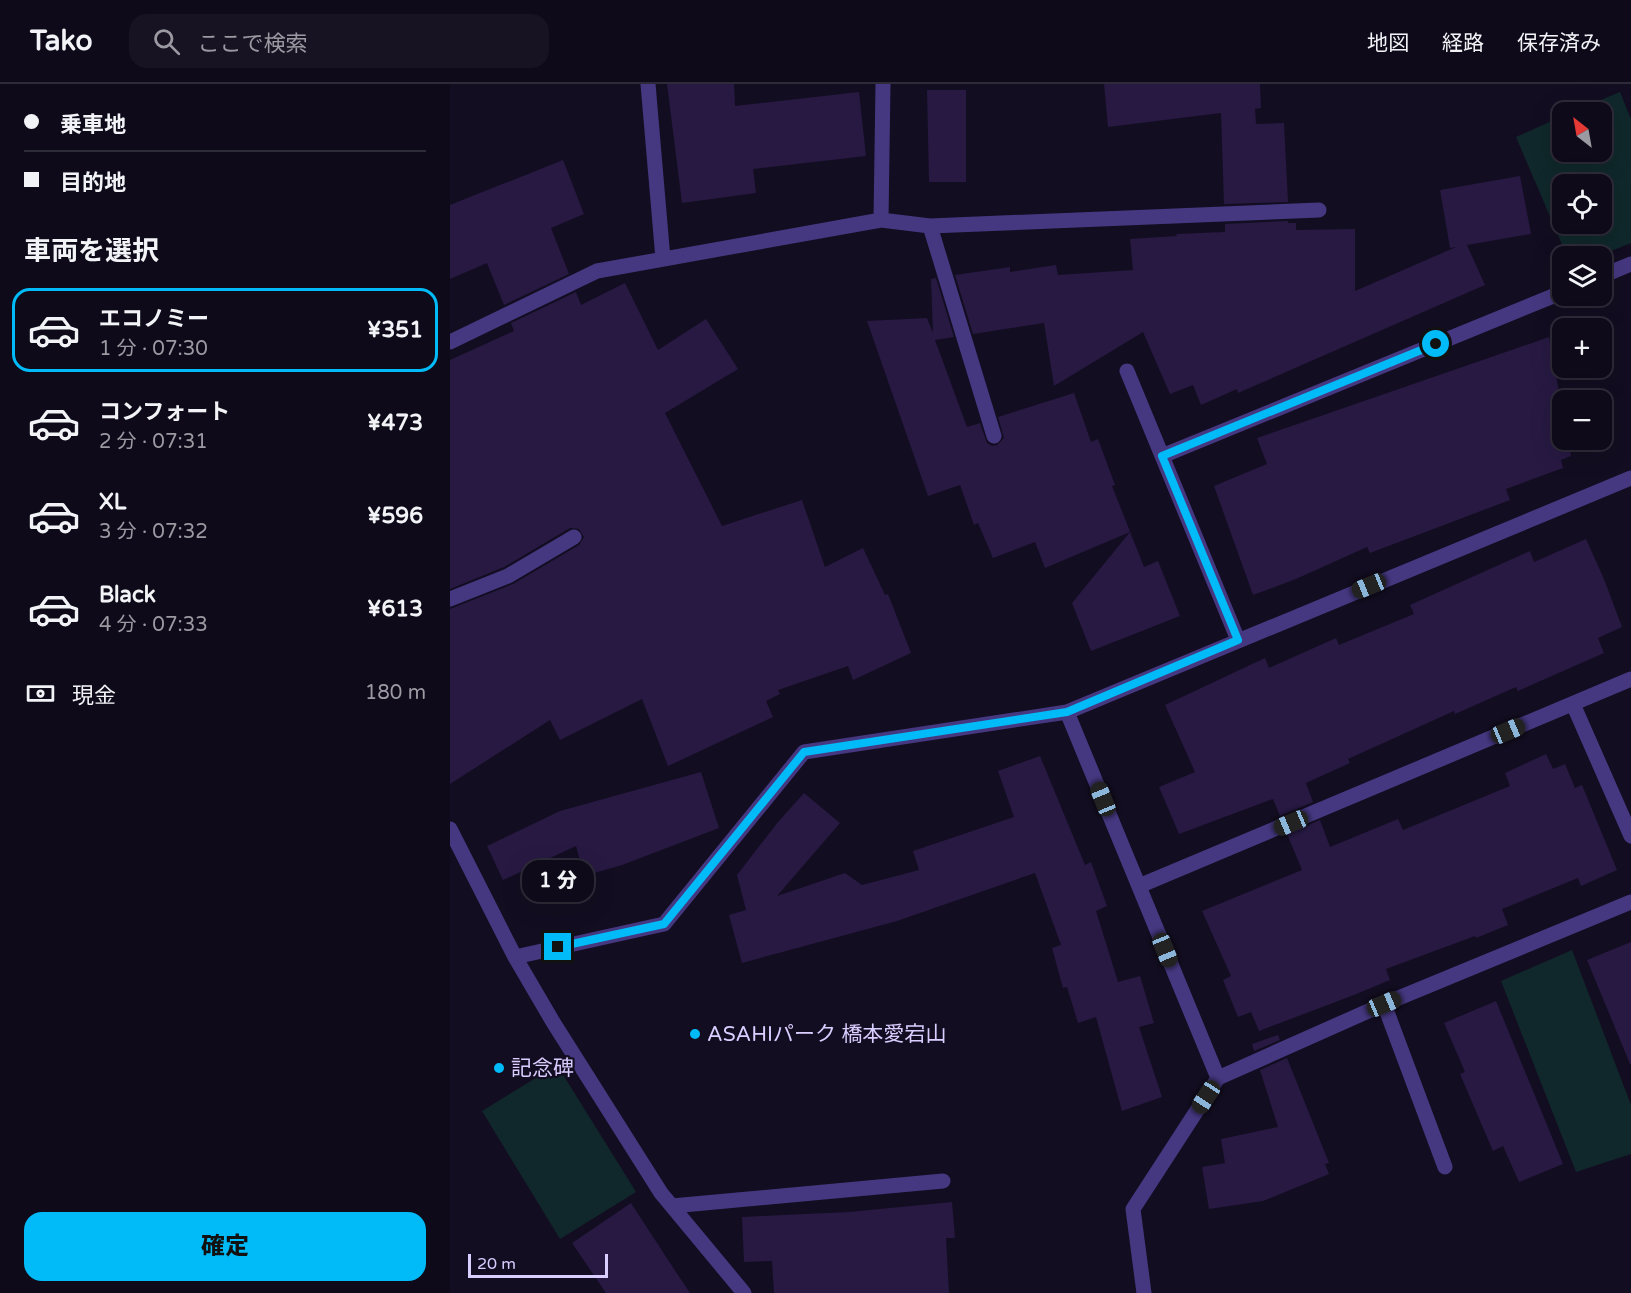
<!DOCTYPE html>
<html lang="ja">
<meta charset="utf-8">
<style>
:root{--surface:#0e0a19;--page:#171322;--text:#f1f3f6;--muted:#9b9aa2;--line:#2e2b38;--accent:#00bbf8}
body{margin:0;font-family:"Varela Round","Noto Sans JP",sans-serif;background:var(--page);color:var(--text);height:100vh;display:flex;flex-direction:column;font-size:22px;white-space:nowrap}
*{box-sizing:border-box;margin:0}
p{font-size:20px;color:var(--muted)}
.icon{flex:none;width:33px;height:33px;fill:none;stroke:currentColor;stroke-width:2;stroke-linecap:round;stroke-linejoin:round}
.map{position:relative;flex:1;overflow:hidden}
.details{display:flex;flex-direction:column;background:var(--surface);width:450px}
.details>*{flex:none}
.hud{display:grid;align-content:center;height:132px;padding:0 24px;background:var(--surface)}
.needle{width:39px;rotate:329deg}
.buttons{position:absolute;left:1102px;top:18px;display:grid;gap:12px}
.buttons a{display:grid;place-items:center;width:60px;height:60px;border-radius:12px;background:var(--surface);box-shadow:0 6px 24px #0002,0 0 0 2px var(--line);font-size:30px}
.scale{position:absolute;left:18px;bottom:15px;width:140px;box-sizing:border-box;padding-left:6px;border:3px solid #dacdff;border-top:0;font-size:16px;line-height:21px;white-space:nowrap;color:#dacdff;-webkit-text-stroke:4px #130d21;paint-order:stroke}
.end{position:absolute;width:27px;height:27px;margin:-14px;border:8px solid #00bbf8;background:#111;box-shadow:0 0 0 3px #111}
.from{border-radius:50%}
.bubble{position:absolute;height:42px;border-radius:18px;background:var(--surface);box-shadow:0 6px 24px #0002,0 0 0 2px var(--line);font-size:20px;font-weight:800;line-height:42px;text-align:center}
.car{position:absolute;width:18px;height:36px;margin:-18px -9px;border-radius:8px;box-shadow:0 0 4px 2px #0007;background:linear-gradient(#222 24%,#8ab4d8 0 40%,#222 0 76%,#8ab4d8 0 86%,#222 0)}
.hud b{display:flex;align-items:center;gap:21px;height:57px;font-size:22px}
.hud b+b{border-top:2px solid var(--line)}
.hud i{width:15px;height:15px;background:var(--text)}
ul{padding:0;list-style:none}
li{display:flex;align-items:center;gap:18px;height:84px;margin:0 12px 9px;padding:0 12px;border:3px solid transparent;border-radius:18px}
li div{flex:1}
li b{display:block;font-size:22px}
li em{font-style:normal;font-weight:800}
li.selected{border-color:var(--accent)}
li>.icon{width:54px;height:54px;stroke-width:1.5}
h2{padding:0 24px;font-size:27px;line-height:72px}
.pay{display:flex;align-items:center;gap:15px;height:66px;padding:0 24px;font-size:22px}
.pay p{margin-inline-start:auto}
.cta{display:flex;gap:12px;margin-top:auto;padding:12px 24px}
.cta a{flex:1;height:69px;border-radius:18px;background:var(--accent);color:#111;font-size:24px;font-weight:800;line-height:69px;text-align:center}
header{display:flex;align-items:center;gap:36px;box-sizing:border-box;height:84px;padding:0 30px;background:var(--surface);border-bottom:2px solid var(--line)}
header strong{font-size:28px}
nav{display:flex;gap:33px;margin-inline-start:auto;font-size:21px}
.search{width:420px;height:54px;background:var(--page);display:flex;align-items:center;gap:15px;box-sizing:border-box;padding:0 21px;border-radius:18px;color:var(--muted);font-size:22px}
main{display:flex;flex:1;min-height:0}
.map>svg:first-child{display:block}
</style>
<header>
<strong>Tako</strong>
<div class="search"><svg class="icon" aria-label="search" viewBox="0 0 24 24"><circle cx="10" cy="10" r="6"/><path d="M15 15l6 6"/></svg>ここで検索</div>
<nav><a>地図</a><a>経路</a><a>保存済み</a></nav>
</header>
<main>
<section class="details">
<div class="hud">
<b><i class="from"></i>乗車地</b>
<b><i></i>目的地</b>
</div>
<h2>車両を選択</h2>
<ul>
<li class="selected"><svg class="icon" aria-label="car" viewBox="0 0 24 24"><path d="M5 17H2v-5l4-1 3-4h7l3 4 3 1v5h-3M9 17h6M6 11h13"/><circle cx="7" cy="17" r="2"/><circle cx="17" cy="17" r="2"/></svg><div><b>エコノミー</b><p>1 分 · 07:30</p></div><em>¥351</em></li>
<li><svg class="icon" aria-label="car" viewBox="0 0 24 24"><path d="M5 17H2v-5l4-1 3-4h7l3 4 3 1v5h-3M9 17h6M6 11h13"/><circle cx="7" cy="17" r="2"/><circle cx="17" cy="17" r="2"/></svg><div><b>コンフォート</b><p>2 分 · 07:31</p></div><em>¥473</em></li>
<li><svg class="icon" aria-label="car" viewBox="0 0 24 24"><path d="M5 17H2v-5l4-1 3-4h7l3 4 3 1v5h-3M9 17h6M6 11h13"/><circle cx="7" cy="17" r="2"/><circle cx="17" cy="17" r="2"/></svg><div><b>XL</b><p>3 分 · 07:32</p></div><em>¥596</em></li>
<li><svg class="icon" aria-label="car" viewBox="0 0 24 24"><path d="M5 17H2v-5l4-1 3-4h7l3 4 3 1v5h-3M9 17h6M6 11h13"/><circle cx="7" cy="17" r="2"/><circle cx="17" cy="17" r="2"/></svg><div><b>Black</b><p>4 分 · 07:33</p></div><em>¥613</em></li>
</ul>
<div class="pay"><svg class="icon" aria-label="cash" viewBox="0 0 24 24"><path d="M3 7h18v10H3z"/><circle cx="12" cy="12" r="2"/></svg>現金<p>180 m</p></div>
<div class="cta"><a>確定</a></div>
</section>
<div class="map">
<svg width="1181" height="1209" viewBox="0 0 1181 1209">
<rect width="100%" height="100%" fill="#130d21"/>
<path fill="#10282b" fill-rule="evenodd" d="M 1170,8 L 1181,35 L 1181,159 L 1149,172 L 1117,172 L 1066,53 L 1113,32 L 1113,68 L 1152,68 L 1152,28 L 1122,28 ZM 1113,100 L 1152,100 L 1152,140 L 1113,140 Z
M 1122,866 L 1181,1021 L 1181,1070 L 1126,1088 L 1051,897 Z
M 107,981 L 186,1108 L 110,1155 L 32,1027 Z"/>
<path fill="#271942" d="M 217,0 L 284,0 L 285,22 L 409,8 L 416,72 L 303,85 L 306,109 L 232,119 Z
M 654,0 L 810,0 L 811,24 L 805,25 L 806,40 L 834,39 L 838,118 L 774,120 L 771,29 L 658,43 Z
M 477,6 L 516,6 L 516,98 L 479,98 Z
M 113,76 L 134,130 L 101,144 L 119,190 L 54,221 L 37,179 L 0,195 L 0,121 Z
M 1070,92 L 1081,150 L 1017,161 L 1035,201 L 788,309 L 787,305 L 751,321 L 743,301 L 720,310 L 693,248 L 604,302 L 594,239 L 523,250 L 505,191 L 560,183 L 560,188 L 606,181 L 608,191 L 683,186 L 680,155 L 727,152 L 726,150 L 775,148 L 775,140 L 838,137 L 838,139 L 846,139 L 846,146 L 905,145 L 905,207 L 1006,163 L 1000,164 L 990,106 Z
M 486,194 L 504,253 L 485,256 L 517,343 L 530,339 L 537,359 L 542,362 L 547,361 L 554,354 L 548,333 L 624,309 L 641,358 L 648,355 L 665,401 L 662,402 L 694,483 L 708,477 L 730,532 L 641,567 L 622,519 L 680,448 L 595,484 L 585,458 L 543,474 L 528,439 L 524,441 L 510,401 L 478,412 L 417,237 L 477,234 L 483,249 L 481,195 Z
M 175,199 L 208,266 L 256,235 L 288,285 L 215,329 L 272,442 L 352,416 L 375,483 L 413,464 L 435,511 L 438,510 L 461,569 L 403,596 L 398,582 L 328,606 L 330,610 L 316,617 L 323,633 L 218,682 L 192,615 L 110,656 L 100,636 L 0,700 L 0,525 L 63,500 L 129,461 L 134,453 L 129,445 L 120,444 L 54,483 L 0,505 L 0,276 L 64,247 L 61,239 L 126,208 L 131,221 Z
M 1099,253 L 1113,329 L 1113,356 L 1118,356 L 1121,372 L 1111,376 L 1113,384 L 1056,405 L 1060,416 L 920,469 L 917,463 L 846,495 L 803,511 L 764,402 L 817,380 L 807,354 Z
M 1136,455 L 1154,495 L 1172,543 L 1148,554 L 1154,569 L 1068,607 L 1066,603 L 1005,630 L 1004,627 L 898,675 L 900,679 L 856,699 L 863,718 L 830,732 L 823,715 L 729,750 L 709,703 L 745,688 L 715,621 L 815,574 L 819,584 L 886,554 L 889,561 L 964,530 L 960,521 L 1080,467 L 1084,478 Z
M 1096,670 L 1103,685 L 1115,680 L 1125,704 L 1132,701 L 1167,786 L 1131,802 L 1128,794 L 1052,825 L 1058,841 L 1026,854 L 1025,852 L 936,885 L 940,896 L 904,911 L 809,947 L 801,928 L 788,933 L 773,896 L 781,892 L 752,827 L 852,786 L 837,750 L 870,736 L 880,763 L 948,735 L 953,746 L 1060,702 L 1055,689 Z
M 590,672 L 635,781 L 641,778 L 657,822 L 646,827 L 668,898 L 690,892 L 704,939 L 689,943 L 712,1013 L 672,1027 L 646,933 L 628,939 L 617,903 L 613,904 L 602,864 L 611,861 L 585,789 L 447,837 L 292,879 L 279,831 L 296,826 L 287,791 L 328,738 L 354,709 L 390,739 L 327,812 L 395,789 L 412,801 L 469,786 L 463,767 L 564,733 L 548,687 Z
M 251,688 L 269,744 L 172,781 L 134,792 L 126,762 L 53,796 L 37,762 L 110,727 Z
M 1181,858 L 1181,980 L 1180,980 L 1137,876 Z
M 1046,917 L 1113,1080 L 1069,1098 L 1053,1062 L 1043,1067 L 1010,990 L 1015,988 L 994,939 Z
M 828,951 L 830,956 L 804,967 L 802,960 Z
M 837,974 L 879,1079 L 875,1080 L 879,1090 L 813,1117 L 759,1125 L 752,1083 L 775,1079 L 771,1055 L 828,1043 L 810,986 Z
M 502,1118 L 505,1154 L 496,1154 L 499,1209 L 324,1209 L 322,1177 L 294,1178 L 292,1133 L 399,1128 Z
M 181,1119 L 222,1182 L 240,1209 L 156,1209 L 122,1159 Z"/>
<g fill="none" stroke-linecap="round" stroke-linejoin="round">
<path stroke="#453880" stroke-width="15" d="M 198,0 L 213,175
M 431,136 L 480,142 L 869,126
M 480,142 L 544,352
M 1152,192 L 1181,180
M 0,258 L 147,187 L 431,136 L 433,0
M 677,287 L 788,556
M 712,372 L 1113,208
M 0,515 L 58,492 L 124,453
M 1123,620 L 1181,752
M 617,628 L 768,994
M 0,745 L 65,873 L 103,938 L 211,1109 L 294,1209
M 689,802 L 1181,595
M 65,873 L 214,840 L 354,668 L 617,628 L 1181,394
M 934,920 L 995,1083
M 222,1122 L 493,1097
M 694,1209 L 683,1125 L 768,994 L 934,920 L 1181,818"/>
</g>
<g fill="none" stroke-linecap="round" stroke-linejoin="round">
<path stroke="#00bbf8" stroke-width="8" d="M 108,863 L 214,840 L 354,668 L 617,628 L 788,556 L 712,372 L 986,260"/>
</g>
<g fill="#00bbf8" stroke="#130d21" stroke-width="2">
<circle cx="245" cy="950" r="6"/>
<circle cx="49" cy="984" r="6"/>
</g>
<g text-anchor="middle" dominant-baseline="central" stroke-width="4.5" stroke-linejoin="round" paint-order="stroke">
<g font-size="21" fill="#dacdff" stroke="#130d21" text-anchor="start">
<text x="257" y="950">ASAHIパーク 橋本愛宕山</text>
<text x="61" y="984">記念碑</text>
</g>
</g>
</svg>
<div class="buttons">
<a><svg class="needle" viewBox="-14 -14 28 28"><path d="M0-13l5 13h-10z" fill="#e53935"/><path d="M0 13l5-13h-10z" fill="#9b9aa2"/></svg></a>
<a><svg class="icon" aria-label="locate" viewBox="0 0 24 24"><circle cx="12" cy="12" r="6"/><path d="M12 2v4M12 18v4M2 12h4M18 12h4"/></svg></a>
<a><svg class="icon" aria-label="layers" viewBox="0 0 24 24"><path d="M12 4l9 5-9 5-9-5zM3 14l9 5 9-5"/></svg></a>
<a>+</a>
<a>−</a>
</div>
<div class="scale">20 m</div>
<i class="end from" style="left:986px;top:260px"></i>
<i class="end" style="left:108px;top:863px"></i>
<div class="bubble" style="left:72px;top:776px;width:72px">1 分</div>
<i class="car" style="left:919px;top:502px;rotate:248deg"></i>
<i class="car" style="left:1058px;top:647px;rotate:67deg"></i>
<i class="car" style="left:653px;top:715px;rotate:338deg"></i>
<i class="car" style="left:841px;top:739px;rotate:247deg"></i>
<i class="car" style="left:715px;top:866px;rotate:158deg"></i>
<i class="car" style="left:934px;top:920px;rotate:67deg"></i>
<i class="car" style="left:756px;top:1013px;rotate:213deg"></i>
</div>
</main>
